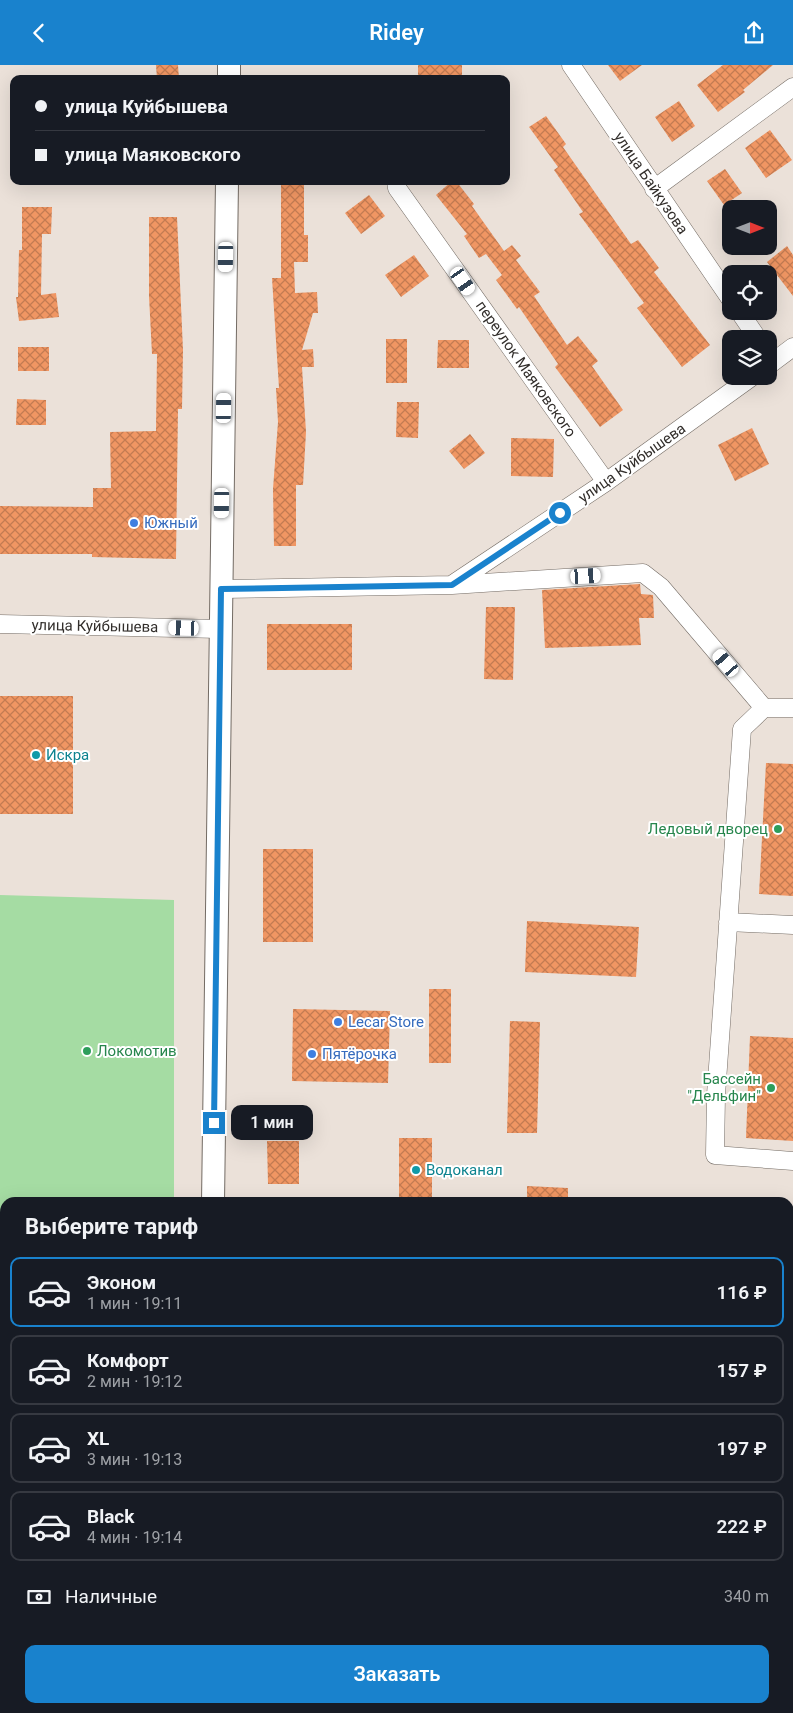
<!DOCTYPE html>
<html lang="ru">
<meta charset="utf-8">
<style>
:root{--surface:#171b24;--page:#242831;--text:#f1f3f6;--muted:#9ea1a6;--line:#363941;--accent:#1982cd}
body{margin:0;font-family:Roboto,sans-serif;background:var(--page);color:var(--text);height:100vh;display:flex;flex-direction:column;font-size:19px;white-space:nowrap}
*{box-sizing:border-box;margin:0}
p{font-size:16px;color:var(--muted)}
.icon{flex:none;width:28px;height:28px;fill:none;stroke:currentColor;stroke-width:2;stroke-linecap:round;stroke-linejoin:round}
.map{position:relative;flex:1;overflow:hidden}
.sheet{position:absolute;left:0px;top:1132px;width:794px;height:516px;display:flex;flex-direction:column;background:var(--surface);border-radius:15px 15px 0 0;box-shadow:0 5px 20px #0002}
.sheet>*{flex:none}
.hud{position:absolute;left:10px;top:10px;width:500px;height:110px;border-radius:10px;box-shadow:0 5px 20px #0002;display:grid;align-content:center;height:110px;padding:0 25px;background:var(--surface)}
.needle{width:32px;rotate:90deg}
.controls{position:absolute;left:722px;top:135px;display:grid;gap:10px}
.controls a{display:grid;place-items:center;width:55px;height:55px;border-radius:10px;background:var(--surface);box-shadow:0 5px 20px #0002;font-size:25px}
.end{position:absolute;width:22px;height:22px;margin:-11px;border:6px solid #1982cd;background:#fff;box-shadow:0 0 0 2px #fff}
.from{border-radius:50%}
.bubble{position:absolute;height:35px;border-radius:10px;background:var(--surface);box-shadow:0 5px 20px #0002;font-size:16px;font-weight:600;line-height:35px;text-align:center}
.car{position:absolute;width:15px;height:30px;margin:-15px -8px;border-radius:6px;box-shadow:0 0 4px 1px #0007;background:linear-gradient(#fff 24%,#345 0 40%,#fff 0 76%,#345 0 86%,#fff 0)}
.hud b{display:flex;align-items:center;gap:18px;height:48px;font-size:19px}
.hud b+b{border-top:1px solid var(--line)}
.hud i{width:12px;height:12px;background:var(--text)}
ul{padding:0;list-style:none}
li{display:flex;align-items:center;gap:15px;height:70px;margin:0 10px 8px;padding:0 15px;border:2px solid var(--line);border-radius:10px}
li div{flex:1}
li b{display:block;font-size:19px}
li em{font-style:normal;font-weight:600}
li.on{border-color:var(--accent)}
li>.icon{width:45px;height:45px;stroke-width:1.5}
h2{padding:0 25px;font-size:22px;line-height:60px}
.pay{display:flex;align-items:center;gap:12px;height:55px;padding:0 25px;font-size:19px}
.pay p{margin-inline-start:auto}
.cta{display:flex;gap:10px;margin-top:auto;padding:10px 25px}
.cta a{flex:1;height:58px;border-radius:10px;background:var(--accent);color:#fff;font-size:20px;font-weight:600;line-height:58px;text-align:center}
header{display:flex;justify-content:space-between;align-items:center;height:65px;padding:0 25px;background:var(--accent);color:#fff;font-size:22px;font-weight:600}
.map>svg:first-child{display:block}
</style>
<header><svg class="icon" aria-label="back" viewBox="0 0 24 24"><path d="M15 5l-7 7 7 7"/></svg>Ridey<svg class="icon" aria-label="share" viewBox="0 0 24 24"><path d="M12 15V3M7 8l5-5 5 5M5 13v7h14v-7"/></svg></header>
<div class="map">
<svg width="793" height="1648" viewBox="0 0 793 1648">
<defs>
<pattern id="building-cross-hatch" width="8" height="8" patternUnits="userSpaceOnUse" patternTransform="scale(1.25)"><rect width="8" height="8" fill="#f09663"/><path d="M0 0l8 8M0 8l8-8" fill="none" stroke="#c37b52"/></pattern>
</defs>
<rect width="100%" height="100%" fill="#ebe1d9"/>
<path fill="#e6d6c8" d="M 0,1339 L 5,1339 L 5,1644 L 172,1644 L 172,1648 L 0,1648 Z
M 789,1408 L 793,1408 L 793,1648 L 491,1648 L 491,1644 L 789,1644 Z"/>
<path fill="#a5dca3" d="M 0,830 L 174,835 L 174,1137 L 5,1138 L 5,1339 L 0,1339 Z"/>
<path fill="url(#building-cross-hatch)" d="M 156,0 L 178,0 L 179,14 L 157,14 Z
M 418,0 L 462,0 L 462,14 L 418,14 Z
M 608,0 L 642,0 L 620,16 Z
M 723,0 L 773,0 L 743,25 L 745,27 L 718,47 L 697,20 Z
M 679,36 L 695,61 L 672,77 L 655,52 Z
M 546,51 L 566,79 L 563,82 L 631,179 L 638,175 L 659,203 L 654,207 L 710,280 L 682,302 L 637,243 L 644,238 L 579,149 L 583,147 L 554,105 L 558,102 L 529,62 Z
M 770,65 L 792,95 L 766,113 L 745,83 Z
M 725,104 L 742,128 L 724,140 L 707,116 Z
M 452,116 L 456,116 L 474,139 L 472,141 L 504,186 L 512,180 L 521,191 L 516,195 L 540,227 L 534,231 L 567,280 L 578,271 L 598,296 L 592,301 L 623,345 L 600,362 L 555,302 L 558,299 L 519,242 L 517,244 L 496,215 L 502,210 L 486,189 L 479,193 L 464,171 L 467,169 L 436,130 Z
M 281,117 L 304,117 L 304,170 L 308,170 L 308,197 L 294,197 L 295,228 L 317,227 L 318,248 L 313,248 L 302,285 L 313,284 L 314,302 L 302,302 L 306,367 L 303,420 L 296,420 L 296,481 L 274,481 L 273,424 L 278,357 L 276,323 L 279,323 L 272,213 L 281,213 Z
M 369,130 L 385,151 L 361,169 L 345,148 Z
M 22,142 L 52,142 L 51,169 L 42,169 L 41,230 L 56,228 L 59,252 L 19,256 L 16,232 L 18,232 L 19,185 L 22,185 Z
M 149,152 L 177,152 L 183,285 L 182,344 L 178,344 L 176,494 L 92,492 L 92,489 L 0,489 L 0,441 L 93,442 L 93,423 L 111,423 L 110,367 L 156,366 L 157,289 L 152,289 L 149,231 Z
M 787,181 L 793,190 L 793,231 L 767,197 Z
M 414,190 L 429,211 L 401,232 L 385,210 Z
M 386,274 L 407,274 L 407,318 L 386,318 Z
M 438,275 L 469,275 L 469,303 L 437,303 Z
M 18,282 L 49,282 L 49,306 L 18,306 Z
M 17,334 L 46,335 L 46,360 L 16,360 Z
M 397,337 L 419,337 L 418,373 L 396,372 Z
M 752,363 L 769,399 L 735,416 L 718,380 Z
M 470,369 L 485,388 L 464,404 L 449,386 Z
M 511,373 L 554,374 L 553,412 L 511,411 Z
M 640,519 L 641,529 L 653,530 L 654,553 L 639,553 L 641,580 L 545,583 L 542,525 Z
M 486,542 L 515,542 L 513,615 L 484,614 Z
M 267,559 L 352,559 L 352,605 L 267,605 Z
M 0,631 L 73,631 L 73,749 L 0,749 Z
M 766,698 L 793,699 L 793,831 L 759,829 Z
M 263,784 L 313,784 L 313,877 L 263,877 Z
M 527,856 L 639,862 L 636,912 L 525,907 Z
M 429,924 L 451,924 L 451,998 L 429,998 Z
M 293,944 L 390,946 L 388,1018 L 292,1016 Z
M 510,956 L 540,957 L 537,1068 L 507,1068 Z
M 750,971 L 793,973 L 793,1076 L 746,1073 Z
M 399,1073 L 432,1073 L 432,1138 L 399,1138 Z
M 267,1076 L 299,1076 L 299,1119 L 268,1119 Z
M 527,1121 L 568,1123 L 568,1138 L 527,1138 Z"/>
<g fill="none" stroke-linecap="round" stroke-linejoin="round">
<g stroke="#736b64" stroke-width="19">
<path id="minor" d="M 571,0 L 731,235
M 396,116 L 397,123 L 606,417
M 654,124 L 793,22
M 739,246 L 758,274
M 769,300 L 793,282
M 453,519 L 606,417 L 753,311
M 221,524 L 452,520 L 643,508 L 661,522 L 764,643
M 0,559 L 220,564
M 793,643 L 764,643 L 742,664 L 716,1030 L 715,1090 L 793,1096
M 728,857 L 793,860
M 789,1270 L 793,1264
M 472,1644 L 472,1648"/>
</g>
<g stroke="#736b64" stroke-width="24">
<path id="major" d="M 229,14 L 229,0
M 213,1138 L 227,116
M 208,1648 L 208,1644"/>
</g>
<use href="#minor" stroke="#fff" stroke-width="18"/>
<use href="#major" stroke="#fff" stroke-width="22"/>
</g>
<g fill="none" stroke-linecap="round" stroke-linejoin="round">
<path stroke="#1982cd" stroke-width="6" d="M 214,1058 L 221,524 L 452,520 L 560,448"/>
</g>
<g fill="#3f7fe0" stroke="#fff" stroke-width="2">
<circle cx="134" cy="458" r="5"/>
<circle cx="338" cy="957" r="5"/>
<circle cx="312" cy="989" r="5"/>
</g>
<g fill="#0f9aa8" stroke="#fff" stroke-width="2">
<circle cx="36" cy="690" r="5"/>
<circle cx="416" cy="1105" r="5"/>
</g>
<g fill="#2e9e5b" stroke="#fff" stroke-width="2">
<circle cx="778" cy="764" r="5"/>
<circle cx="87" cy="986" r="5"/>
<circle cx="771" cy="1023" r="5"/>
</g>
<g text-anchor="middle" dominant-baseline="central" stroke-width="4" stroke-linejoin="round" paint-order="stroke">
<g font-size="15" fill="#322e2b" stroke="#fff">
<text transform="translate(651 118) rotate(56)">улица Байкузова</text>
<text transform="translate(526 304) rotate(55)">переулок Маяковского</text>
<text transform="translate(632 398) rotate(-35)">улица Куйбышева</text>
<text transform="translate(95 561) rotate(1)">улица Куйбышева</text>
</g>
<g font-size="15" fill="#366cbe" stroke="#fff" text-anchor="start">
<text x="144" y="458">Южный</text>
<text x="348" y="957">Lecar Store</text>
<text x="322" y="989">Пятёрочка</text>
</g>
<g font-size="15" fill="#0d838f" stroke="#fff" text-anchor="start">
<text x="46" y="690">Искра</text>
<text x="426" y="1105">Водоканал</text>
</g>
<g font-size="15" fill="#27864d" stroke="#fff" text-anchor="end">
<text x="768" y="764">Ледовый дворец</text>
<text x="97" y="986" text-anchor="start">Локомотив</text>
<text x="761" y="1014">Бассейн<tspan x="761" dy="17">"Дельфин"</tspan></text>
</g>
</g>
</svg>
<div class="controls">
<a><svg class="needle" viewBox="-14 -14 28 28"><path d="M0-13l5 13h-10z" fill="#e53935"/><path d="M0 13l5-13h-10z" fill="#9ea1a6"/></svg></a>
<a><svg class="icon" aria-label="locate" viewBox="0 0 24 24"><circle cx="12" cy="12" r="6"/><path d="M12 2v4M12 18v4M2 12h4M18 12h4"/></svg></a>
<a><svg class="icon" aria-label="layers" viewBox="0 0 24 24"><path d="M12 4l9 5-9 5-9-5zM3 14l9 5 9-5"/></svg></a>
</div>
<i class="end from" style="left:560px;top:448px"></i>
<i class="end" style="left:214px;top:1058px"></i>
<div class="bubble" style="left:231px;top:1040px;width:82px">1 мин</div>
<i class="car" style="left:226px;top:192px;rotate:181deg"></i>
<i class="car" style="left:463px;top:216px;rotate:145deg"></i>
<i class="car" style="left:224px;top:343px;rotate:1deg"></i>
<i class="car" style="left:222px;top:438px;rotate:181deg"></i>
<i class="car" style="left:586px;top:511px;rotate:87deg"></i>
<i class="car" style="left:184px;top:563px;rotate:272deg"></i>
<i class="car" style="left:726px;top:598px;rotate:319deg"></i>
<div class="hud">
<b><i class="from"></i>улица Куйбышева</b>
<b><i></i>улица Маяковского</b>
</div>
<section class="sheet">
<h2>Выберите тариф</h2>
<ul>
<li class="on"><svg class="icon" aria-label="car" viewBox="0 0 24 24"><path d="M5 17H2v-5l4-1 3-4h7l3 4 3 1v5h-3M9 17h6M6 11h13"/><circle cx="7" cy="17" r="2"/><circle cx="17" cy="17" r="2"/></svg><div><b>Эконом</b><p>1 мин · 19:11</p></div><em>116 ₽</em></li>
<li><svg class="icon" aria-label="car" viewBox="0 0 24 24"><path d="M5 17H2v-5l4-1 3-4h7l3 4 3 1v5h-3M9 17h6M6 11h13"/><circle cx="7" cy="17" r="2"/><circle cx="17" cy="17" r="2"/></svg><div><b>Комфорт</b><p>2 мин · 19:12</p></div><em>157 ₽</em></li>
<li><svg class="icon" aria-label="car" viewBox="0 0 24 24"><path d="M5 17H2v-5l4-1 3-4h7l3 4 3 1v5h-3M9 17h6M6 11h13"/><circle cx="7" cy="17" r="2"/><circle cx="17" cy="17" r="2"/></svg><div><b>XL</b><p>3 мин · 19:13</p></div><em>197 ₽</em></li>
<li><svg class="icon" aria-label="car" viewBox="0 0 24 24"><path d="M5 17H2v-5l4-1 3-4h7l3 4 3 1v5h-3M9 17h6M6 11h13"/><circle cx="7" cy="17" r="2"/><circle cx="17" cy="17" r="2"/></svg><div><b>Black</b><p>4 мин · 19:14</p></div><em>222 ₽</em></li>
</ul>
<div class="pay"><svg class="icon" aria-label="cash" viewBox="0 0 24 24"><path d="M3 7h18v10H3z"/><circle cx="12" cy="12" r="2"/></svg>Наличные<p>340 m</p></div>
<div class="cta"><a>Заказать</a></div>
</section>
</div>
